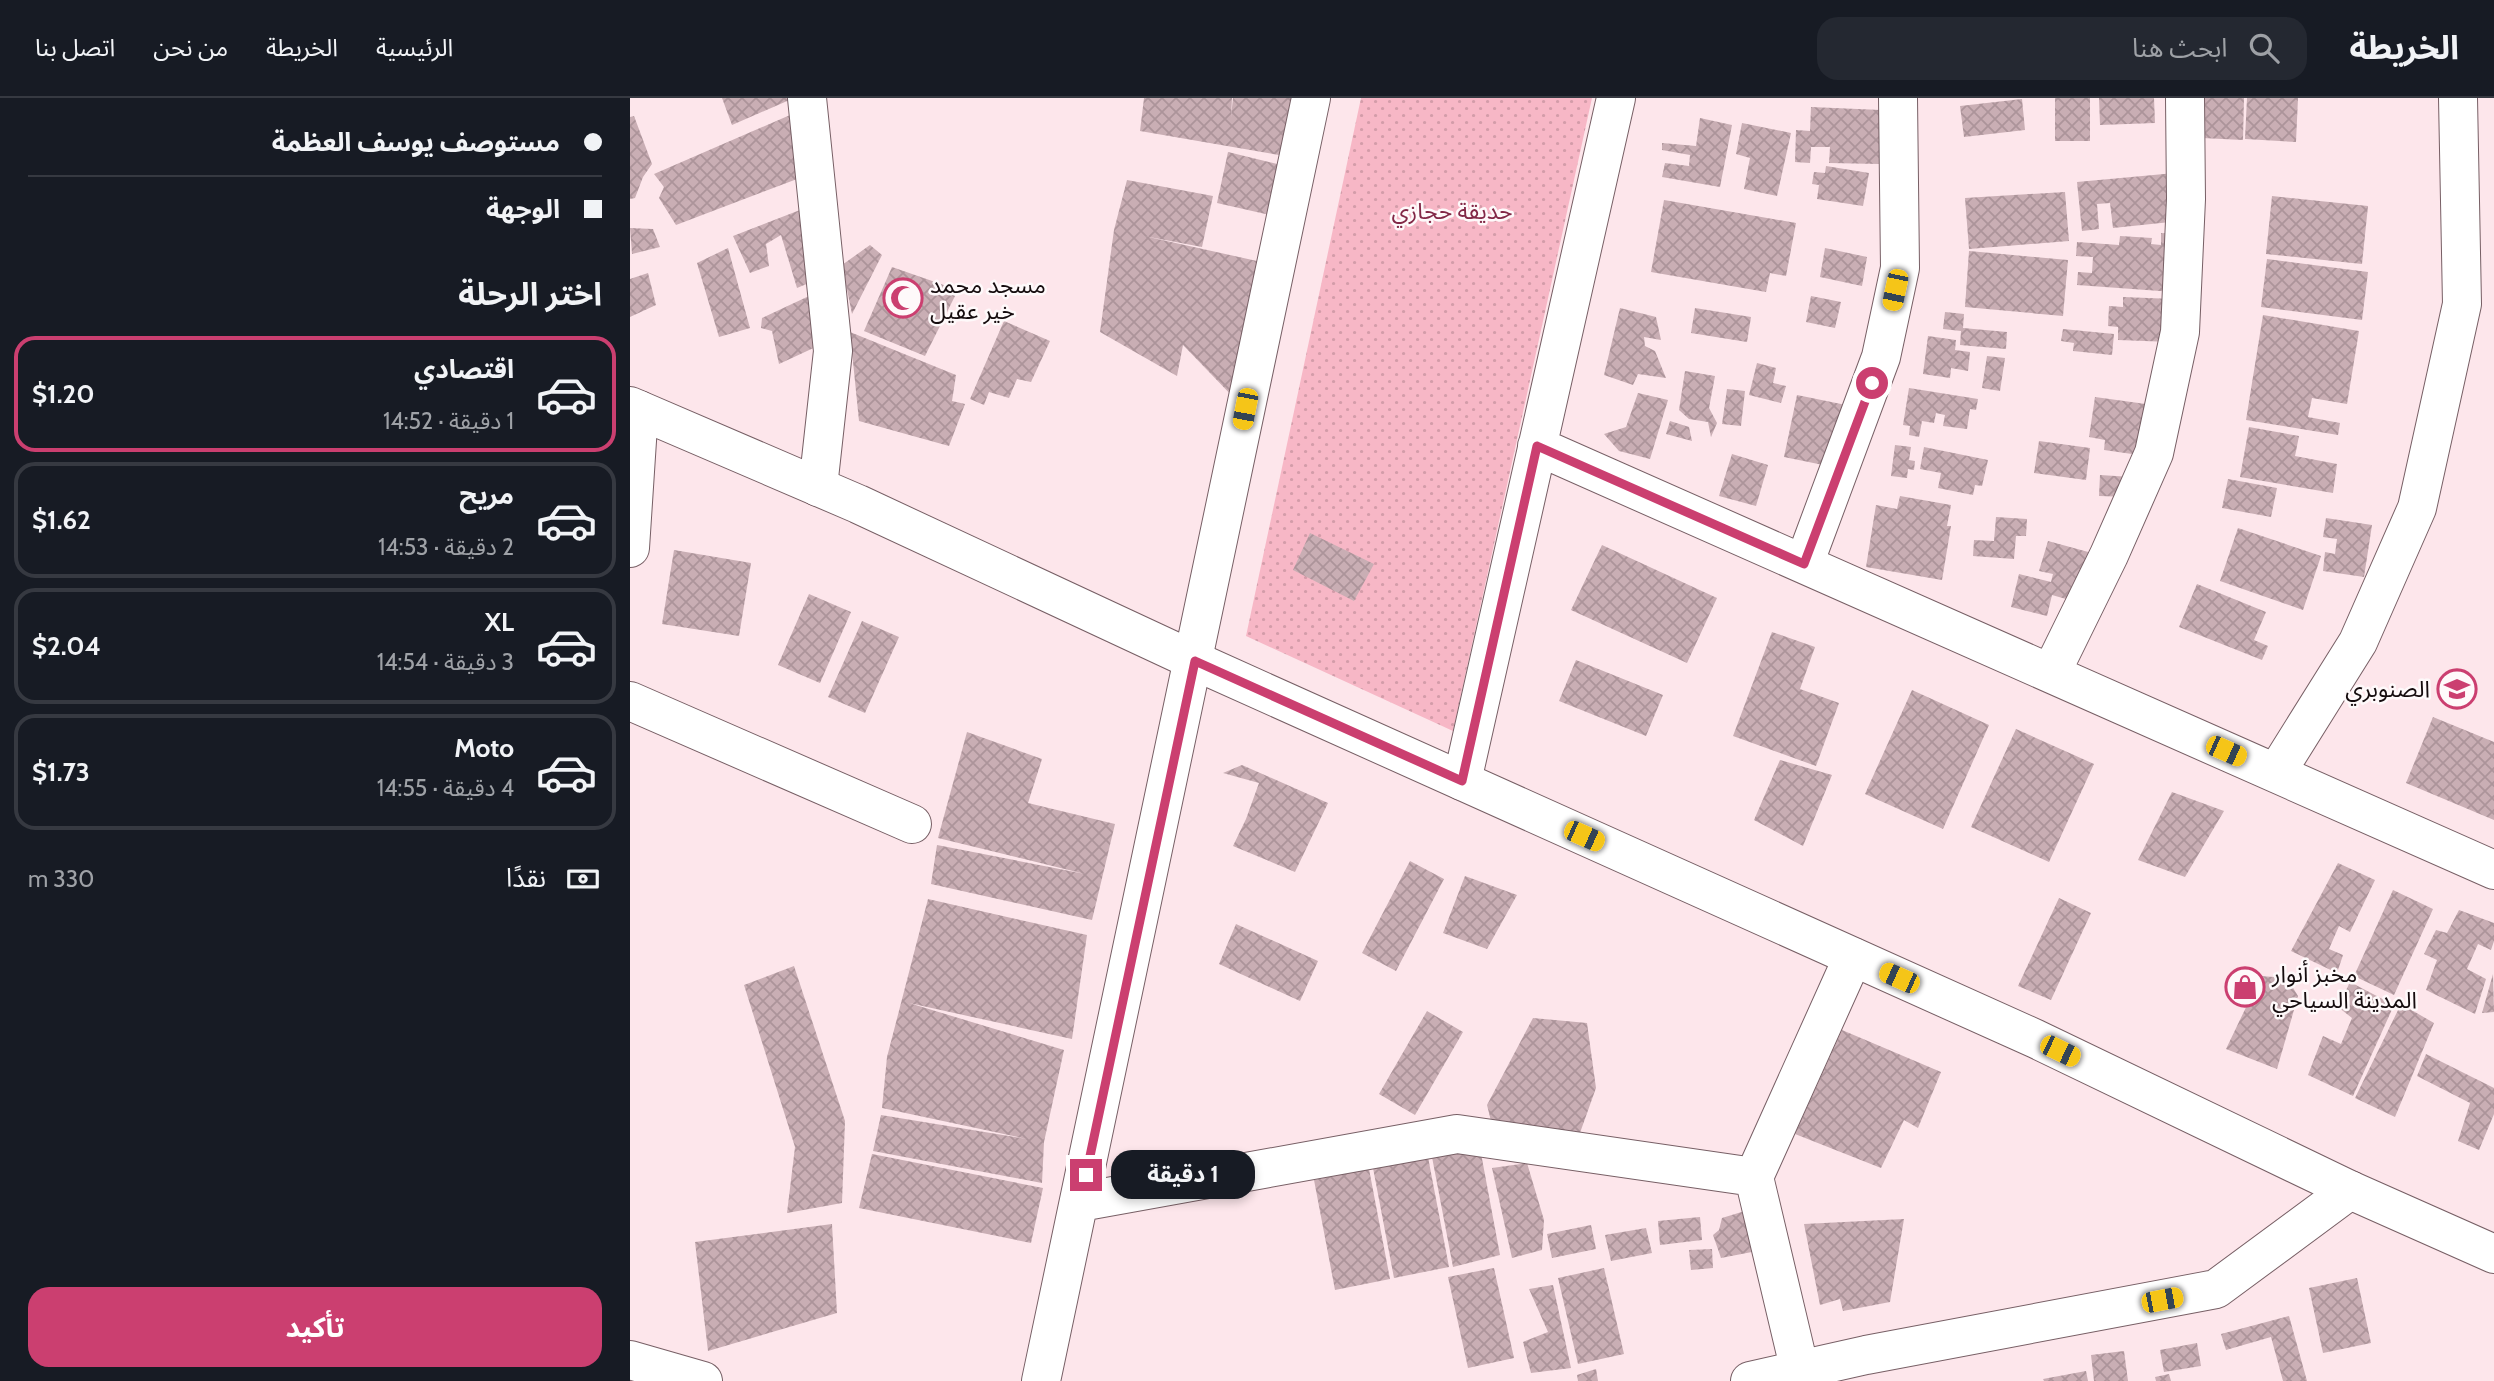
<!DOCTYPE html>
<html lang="ar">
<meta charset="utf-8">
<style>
:root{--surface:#171b24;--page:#242831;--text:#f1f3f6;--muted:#9ea1a6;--line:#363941;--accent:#cb3f70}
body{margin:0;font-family:Cabin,"Noto Sans Arabic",sans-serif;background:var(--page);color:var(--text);direction:rtl;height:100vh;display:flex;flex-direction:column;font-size:26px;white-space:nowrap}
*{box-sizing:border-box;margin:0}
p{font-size:23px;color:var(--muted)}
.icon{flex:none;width:38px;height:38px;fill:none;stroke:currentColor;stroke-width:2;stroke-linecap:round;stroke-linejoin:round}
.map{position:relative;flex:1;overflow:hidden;direction:ltr}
.drawer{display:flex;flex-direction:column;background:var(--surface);width:630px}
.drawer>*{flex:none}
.hud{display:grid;align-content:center;height:154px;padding:0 28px;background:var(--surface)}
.end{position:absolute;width:32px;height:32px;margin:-16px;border:9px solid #cb3f70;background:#fff;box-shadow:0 0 0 4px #fff}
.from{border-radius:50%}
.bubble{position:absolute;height:49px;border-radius:21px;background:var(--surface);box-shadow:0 4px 10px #0003;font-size:23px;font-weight:700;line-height:49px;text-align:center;direction:rtl}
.car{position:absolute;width:21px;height:42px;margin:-21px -10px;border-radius:9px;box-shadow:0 0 5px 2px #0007;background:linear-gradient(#f5c518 24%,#345 0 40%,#f5c518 0 76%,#345 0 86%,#f5c518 0)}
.hud b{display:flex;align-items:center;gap:24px;height:66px;font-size:26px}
.hud b+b{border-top:2px solid var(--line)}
.hud i{width:18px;height:18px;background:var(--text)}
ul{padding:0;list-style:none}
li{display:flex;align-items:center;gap:21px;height:116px;margin:0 14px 10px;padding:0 14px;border:4px solid var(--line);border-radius:21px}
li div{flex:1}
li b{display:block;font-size:26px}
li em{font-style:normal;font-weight:700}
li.active{border-color:var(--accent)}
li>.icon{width:63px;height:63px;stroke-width:1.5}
h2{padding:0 28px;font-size:32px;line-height:84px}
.pay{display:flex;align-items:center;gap:18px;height:77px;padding:0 28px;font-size:26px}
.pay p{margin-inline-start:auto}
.primary-button{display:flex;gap:14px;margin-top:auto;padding:14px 28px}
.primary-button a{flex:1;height:80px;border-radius:21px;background:var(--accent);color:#fff;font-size:28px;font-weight:700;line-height:80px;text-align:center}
header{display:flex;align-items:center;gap:42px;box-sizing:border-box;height:98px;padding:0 35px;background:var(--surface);border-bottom:2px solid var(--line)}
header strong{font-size:33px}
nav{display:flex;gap:38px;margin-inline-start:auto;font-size:24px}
.search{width:490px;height:63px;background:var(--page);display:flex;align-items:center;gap:18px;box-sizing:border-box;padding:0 24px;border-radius:21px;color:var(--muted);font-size:26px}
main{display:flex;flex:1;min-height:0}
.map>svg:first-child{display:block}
</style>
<header>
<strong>الخريطة</strong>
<div class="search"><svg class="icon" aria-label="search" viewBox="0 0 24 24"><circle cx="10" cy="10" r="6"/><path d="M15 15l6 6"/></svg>ابحث هنا</div>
<nav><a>الرئيسية</a><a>الخريطة</a><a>من نحن</a><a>اتصل بنا</a></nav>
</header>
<main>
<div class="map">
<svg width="1864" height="1283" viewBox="0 0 1864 1283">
<defs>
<pattern id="park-dots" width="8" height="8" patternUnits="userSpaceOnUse" patternTransform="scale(1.75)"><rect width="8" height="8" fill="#f7b7c6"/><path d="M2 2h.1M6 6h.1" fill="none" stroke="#d39ca9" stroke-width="1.8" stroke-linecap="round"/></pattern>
<pattern id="building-cross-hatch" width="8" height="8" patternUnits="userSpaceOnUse" patternTransform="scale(1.75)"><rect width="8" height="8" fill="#c9aeb4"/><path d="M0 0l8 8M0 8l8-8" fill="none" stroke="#ac949a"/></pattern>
</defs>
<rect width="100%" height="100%" fill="#fde6eb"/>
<path fill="url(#park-dots)" d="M 731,0 L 962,0 L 823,633 L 616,538 Z"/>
<path fill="url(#building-cross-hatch)" d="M 92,0 L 164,0 L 102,27 Z
M 514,0 L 602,0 L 601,19 L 603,0 L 671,0 L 661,59 L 510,33 Z
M 1425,0 L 1460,0 L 1460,43 L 1425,43 Z
M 1469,0 L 1524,0 L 1525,25 L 1470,27 Z
M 1574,0 L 1614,0 L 1613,42 L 1572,40 Z
M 1617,0 L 1668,0 L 1666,44 L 1615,41 Z
M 1392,1 L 1395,32 L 1334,39 L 1330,8 Z
M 1181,9 L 1251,12 L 1249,66 L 1199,65 L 1200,49 L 1181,49 L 1180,65 L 1165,64 L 1166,32 L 1180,33 Z
M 167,14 L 175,78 L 46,127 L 29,100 L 34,89 L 24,76 Z
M 4,18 L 22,66 L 13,79 L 5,100 L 0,101 L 0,19 Z
M 1070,20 L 1102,27 L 1090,89 L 1032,79 L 1035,65 L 1059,68 L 1060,57 L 1032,52 L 1032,45 L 1066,48 Z
M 1112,25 L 1161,35 L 1147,98 L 1114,91 L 1120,60 L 1106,56 Z
M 598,54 L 660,69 L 649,119 L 587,105 Z
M 1196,68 L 1239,75 L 1233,108 L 1187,101 L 1189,87 L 1182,86 L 1184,74 L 1195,75 Z
M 1545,75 L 1550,123 L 1483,130 L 1480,105 L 1467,106 L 1469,131 L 1452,133 L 1447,84 Z
M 497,82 L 583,98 L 572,149 L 514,138 L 636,165 L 607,303 L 553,247 L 547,278 L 470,234 L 484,132 Z
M 1435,94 L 1439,143 L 1339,151 L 1335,100 Z
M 1642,98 L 1738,108 L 1732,166 L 1636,156 Z
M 1034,102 L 1166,125 L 1156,178 L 1140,175 L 1136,194 L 1021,174 Z
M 170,112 L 179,185 L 167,190 L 151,137 L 136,146 L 139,168 L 120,175 L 103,138 Z
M 0,130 L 23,131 L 30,149 L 2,156 Z
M 1531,135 L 1548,136 L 1544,194 L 1447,187 L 1448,174 L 1462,175 L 1463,159 L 1446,158 L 1447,144 L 1489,147 L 1490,138 L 1522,140 L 1521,146 L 1531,147 Z
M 240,147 L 252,157 L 222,216 L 212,167 Z
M 98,150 L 120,230 L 89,239 L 67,165 Z
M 1195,150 L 1237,159 L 1232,188 L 1190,179 Z
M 1339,153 L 1438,162 L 1433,218 L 1335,209 Z
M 1637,161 L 1738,174 L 1732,222 L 1631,209 Z
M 262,169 L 328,192 L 295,258 L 234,233 Z
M 18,175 L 26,207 L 0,219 L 0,181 Z
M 179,198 L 190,247 L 149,266 L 142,233 L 131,230 L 132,220 Z
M 1181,198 L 1211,204 L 1205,230 L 1176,224 Z
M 1493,199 L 1543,201 L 1541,244 L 1488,242 L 1488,229 L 1478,228 L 1479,208 L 1493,209 Z
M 990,210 L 1026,219 L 1031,242 L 1014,239 L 1015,248 L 1025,253 L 1036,280 L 1008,276 L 1003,287 L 974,277 Z
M 1065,210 L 1121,219 L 1117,244 L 1061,235 Z
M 1315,214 L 1334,216 L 1333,230 L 1377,234 L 1376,251 L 1330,247 L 1331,233 L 1313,231 Z
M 1633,217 L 1729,233 L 1717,306 L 1682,300 L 1678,319 L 1710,325 L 1708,337 L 1616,322 Z
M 374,223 L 420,243 L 401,284 L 387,281 L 379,300 L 359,294 L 354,307 L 340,301 Z
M 1433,231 L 1484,236 L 1482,257 L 1443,253 L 1444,245 L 1431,243 Z
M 220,234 L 326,277 L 322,303 L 335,306 L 319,348 L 229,323 Z
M 1298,238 L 1326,242 L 1325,252 L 1340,254 L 1338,273 L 1321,270 L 1320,280 L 1293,276 Z
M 1357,258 L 1375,260 L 1370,293 L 1352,290 Z
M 1127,265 L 1146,270 L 1143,285 L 1156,288 L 1151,305 L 1119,297 Z
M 1055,273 L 1085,278 L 1079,310 L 1087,325 L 1081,339 L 1078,324 L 1059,321 L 1049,312 Z
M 1279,290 L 1348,301 L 1346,312 L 1340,311 L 1337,331 L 1313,328 L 1315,317 L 1306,315 L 1304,325 L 1292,323 L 1289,339 L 1279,337 L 1280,328 L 1273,327 Z
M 1097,291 L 1115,293 L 1111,328 L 1092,326 Z
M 1008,295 L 1038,302 L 1020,361 L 989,353 L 974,336 L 996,329 Z
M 1167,297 L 1216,307 L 1203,369 L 1154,359 Z
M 1465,299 L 1523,307 L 1516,358 L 1474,352 L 1475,342 L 1459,339 Z
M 1040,323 L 1059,329 L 1062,343 L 1036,336 Z
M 1619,329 L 1669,338 L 1665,358 L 1707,366 L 1703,395 L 1610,379 Z
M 1409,343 L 1460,350 L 1456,382 L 1404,375 Z
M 1265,347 L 1281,349 L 1279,362 L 1285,363 L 1284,372 L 1278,371 L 1277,380 L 1261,378 Z
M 1294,349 L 1358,362 L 1352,388 L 1345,387 L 1343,397 L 1308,390 L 1311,375 L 1290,371 Z
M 1102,356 L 1138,367 L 1126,408 L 1089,398 Z
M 1470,377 L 1501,379 L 1499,399 L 1469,398 Z
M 1598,381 L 1647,390 L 1641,419 L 1592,410 Z
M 1270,398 L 1321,407 L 1317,428 L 1321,428 L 1312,482 L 1236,469 L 1246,407 L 1267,411 Z
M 1366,419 L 1397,421 L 1396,438 L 1386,438 L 1384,461 L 1343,458 L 1344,442 L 1364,443 Z
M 1696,420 L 1742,427 L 1734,479 L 1693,473 L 1695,454 L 1705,456 L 1707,441 L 1693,439 Z
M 1608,430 L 1691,458 L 1673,512 L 1590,483 Z
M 680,435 L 744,466 L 724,503 L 663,472 Z
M 1418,443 L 1462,455 L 1436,501 L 1422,497 L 1417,518 L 1381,509 L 1389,476 L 1421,484 L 1423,476 L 1409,473 Z
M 972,447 L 1087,500 L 1057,565 L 941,512 Z
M 44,452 L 121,465 L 109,538 L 32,526 Z
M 1567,486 L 1636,514 L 1624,542 L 1638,548 L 1632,562 L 1549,529 Z
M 179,496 L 221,514 L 190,585 L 148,567 Z
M 232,523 L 269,539 L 235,615 L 198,599 Z
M 1142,534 L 1185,549 L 1170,591 L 1209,605 L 1186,668 L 1103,638 Z
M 946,562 L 1033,597 L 1016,638 L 929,603 Z
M 1282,592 L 1359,627 L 1313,731 L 1235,696 Z
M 1803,619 L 1864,644 L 1864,722 L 1776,685 Z
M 1386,631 L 1464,666 L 1419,764 L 1341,729 Z
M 337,634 L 412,661 L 398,705 L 485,726 L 462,822 L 301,786 L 307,747 L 455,776 L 308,740 Z
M 1150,662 L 1202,677 L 1173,748 L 1124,722 Z
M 612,667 L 698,705 L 665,774 L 603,748 L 616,721 L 629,685 L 593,675 Z
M 1542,694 L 1594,713 L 1555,779 L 1508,762 Z
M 780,763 L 814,781 L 766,873 L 732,855 Z
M 1708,765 L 1745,782 L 1720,834 L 1709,828 L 1699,851 L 1713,857 L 1707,875 L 1661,853 Z
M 835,778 L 887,797 L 857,851 L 813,835 Z
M 1763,792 L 1803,811 L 1764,897 L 1724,878 Z
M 1429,800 L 1461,815 L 1421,902 L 1388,888 Z
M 298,801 L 457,837 L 442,941 L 279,905 L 434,952 L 414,1044 L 412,1085 L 243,1053 L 251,1017 L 397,1041 L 252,1010 L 257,959 Z
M 1829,812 L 1864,825 L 1864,843 L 1861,852 L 1848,846 L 1837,871 L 1856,881 L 1845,916 L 1796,892 L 1807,862 L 1794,856 L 1806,832 L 1817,835 Z
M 606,826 L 688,863 L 670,903 L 589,866 Z
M 164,868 L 215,1023 L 212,1105 L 157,1115 L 165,1049 L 114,887 Z
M 1863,876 L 1864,914 L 1852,915 Z
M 1631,878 L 1657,880 L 1668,898 L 1647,971 L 1596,951 Z
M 1720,884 L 1764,907 L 1723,998 L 1678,977 L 1693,938 L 1711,946 L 1722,920 L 1708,909 Z
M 1771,906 L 1804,925 L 1765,1019 L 1725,1000 Z
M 797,913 L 833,934 L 785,1017 L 749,996 Z
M 903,920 L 957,925 L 966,990 L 946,1046 L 864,1035 L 857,1007 Z
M 1212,932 L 1311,974 L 1288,1030 L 1274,1022 L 1251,1070 L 1165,1036 Z
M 1796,956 L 1864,990 L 1864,1016 L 1849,1052 L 1828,1043 L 1840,1005 L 1787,978 Z
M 850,1050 L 870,1157 L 823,1169 L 802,1059 Z
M 242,1056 L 413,1090 L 401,1145 L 229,1110 Z
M 798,1059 L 819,1169 L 764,1180 L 743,1070 Z
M 897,1065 L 914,1122 L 912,1152 L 882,1160 L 862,1070 Z
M 739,1071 L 760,1181 L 705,1192 L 684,1082 Z
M 1118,1112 L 1127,1153 L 1091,1160 L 1083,1137 L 1089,1132 L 1092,1120 Z
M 1070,1119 L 1072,1142 L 1030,1147 L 1028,1123 Z
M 1274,1121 L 1260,1204 L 1213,1213 L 1210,1201 L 1190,1207 L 1174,1126 Z
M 202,1126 L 207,1215 L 78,1253 L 65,1144 Z
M 961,1127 L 966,1151 L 922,1160 L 917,1136 Z
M 1016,1130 L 1022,1155 L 981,1163 L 975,1137 Z
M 1082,1151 L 1083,1170 L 1061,1172 L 1059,1152 Z
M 864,1170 L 884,1260 L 838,1270 L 818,1179 Z
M 974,1170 L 994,1256 L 948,1266 L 928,1180 Z
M 1727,1180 L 1741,1245 L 1693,1255 L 1679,1190 Z
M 923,1187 L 941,1270 L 901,1275 L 893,1244 L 918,1234 L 899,1191 Z
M 1659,1218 L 1677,1283 L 1653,1283 L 1641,1239 L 1596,1252 L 1591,1236 Z
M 1567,1245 L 1571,1268 L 1534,1274 L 1530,1252 Z
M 1494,1253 L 1498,1283 L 1464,1283 L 1461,1257 Z
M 966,1271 L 968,1283 L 948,1283 L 947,1277 Z
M 1456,1273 L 1458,1283 L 1414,1283 L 1413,1281 Z
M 1539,1276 L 1541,1283 L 1526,1283 L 1525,1279 Z"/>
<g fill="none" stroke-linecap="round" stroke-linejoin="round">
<g stroke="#775f65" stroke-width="40">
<path id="minor" d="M 177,0 L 203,253 L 188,389
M 907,348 L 1864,772
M 0,450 L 9,312
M 1174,466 L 1251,259 L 1270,170 L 1268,0
M 1421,575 L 1479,457 L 1524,355 L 1550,234 L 1556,101 L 1555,0
M 0,603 L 282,726
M 1646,675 L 1728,544 L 1787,410 L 1832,206 L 1828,0
M 832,683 L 986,0
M 450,1104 L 827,1036 L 1124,1079
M 1170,1273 L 1124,1079 L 1223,859
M 411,1283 L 681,0
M 1120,1283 L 1236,1257 L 1586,1191 L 1720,1092"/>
</g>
<g stroke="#775f65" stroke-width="40">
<path id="major" d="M 0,308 L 228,406 L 565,563 L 1406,941 L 1720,1092 L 1864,1156
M 0,1262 L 73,1283"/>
</g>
<use href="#minor" stroke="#fff" stroke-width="38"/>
<use href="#major" stroke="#fff" stroke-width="38"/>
</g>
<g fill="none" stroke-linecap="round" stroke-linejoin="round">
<path stroke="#cb3f70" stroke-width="9" d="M 456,1077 L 565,563 L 832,683 L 907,348 L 1174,466 L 1242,285"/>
</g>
<defs>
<g id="mosque-ring" transform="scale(2.0125)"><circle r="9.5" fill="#fef9fa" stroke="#cb3f70" stroke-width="1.5"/><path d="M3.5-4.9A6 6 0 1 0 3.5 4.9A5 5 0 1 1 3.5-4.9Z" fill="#cb3f70"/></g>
<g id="school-ring" transform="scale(2.0125)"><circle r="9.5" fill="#fef9fa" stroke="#cb3f70" stroke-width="1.5"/><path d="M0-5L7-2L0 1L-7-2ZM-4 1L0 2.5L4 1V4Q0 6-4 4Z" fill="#cb3f70"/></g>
<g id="shop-ring" transform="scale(2.0125)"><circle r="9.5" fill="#fef9fa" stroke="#cb3f70" stroke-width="1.5"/><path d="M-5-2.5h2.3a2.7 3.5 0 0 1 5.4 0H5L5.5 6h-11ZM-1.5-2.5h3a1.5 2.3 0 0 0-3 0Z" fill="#cb3f70"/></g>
</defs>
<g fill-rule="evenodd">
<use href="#mosque-ring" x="273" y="200"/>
<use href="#school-ring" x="1827" y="591"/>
<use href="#shop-ring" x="1615" y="889"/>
</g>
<g text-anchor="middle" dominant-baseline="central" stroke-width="5" stroke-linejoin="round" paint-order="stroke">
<g font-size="23" fill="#822847" stroke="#fef9fa">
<text x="822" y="113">حديقة حجازي</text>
</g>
<g font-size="23" fill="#150c0e" stroke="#fef9fa" text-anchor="start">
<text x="300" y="187">مسجد محمد<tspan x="300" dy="26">خير عقيل</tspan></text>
<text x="1800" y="591" text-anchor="end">الصنوبري</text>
<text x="1642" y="876">مخبز أنوار<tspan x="1642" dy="26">المدينة السياحي</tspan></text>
</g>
</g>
</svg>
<i class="end from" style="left:1242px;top:285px"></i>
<i class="end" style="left:456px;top:1077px"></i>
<div class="bubble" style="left:481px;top:1052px;width:144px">1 دقيقة</div>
<i class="car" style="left:1265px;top:192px;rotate:192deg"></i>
<i class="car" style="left:615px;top:311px;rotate:191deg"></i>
<i class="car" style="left:1596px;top:653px;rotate:114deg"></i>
<i class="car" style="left:954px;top:738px;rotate:114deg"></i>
<i class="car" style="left:1269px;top:880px;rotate:294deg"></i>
<i class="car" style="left:1430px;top:953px;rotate:116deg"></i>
<i class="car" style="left:1532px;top:1202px;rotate:79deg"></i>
</div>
<section class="drawer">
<div class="hud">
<b><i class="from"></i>مستوصف يوسف العظمة</b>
<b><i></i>الوجهة</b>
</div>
<h2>اختر الرحلة</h2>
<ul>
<li class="active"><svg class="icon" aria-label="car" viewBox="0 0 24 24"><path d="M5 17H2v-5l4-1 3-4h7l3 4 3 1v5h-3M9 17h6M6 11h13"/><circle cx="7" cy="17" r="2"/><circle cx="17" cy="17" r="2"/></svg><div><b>اقتصادي</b><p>1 دقيقة · 14:52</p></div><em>$1.20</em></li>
<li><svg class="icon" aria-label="car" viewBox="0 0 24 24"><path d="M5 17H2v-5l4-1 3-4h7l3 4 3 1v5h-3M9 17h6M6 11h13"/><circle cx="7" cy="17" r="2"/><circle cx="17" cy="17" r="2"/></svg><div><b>مريح</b><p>2 دقيقة · 14:53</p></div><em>$1.62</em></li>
<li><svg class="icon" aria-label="car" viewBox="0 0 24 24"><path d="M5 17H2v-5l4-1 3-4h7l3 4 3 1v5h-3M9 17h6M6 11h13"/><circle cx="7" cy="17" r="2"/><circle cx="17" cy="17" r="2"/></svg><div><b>XL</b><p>3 دقيقة · 14:54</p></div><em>$2.04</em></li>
<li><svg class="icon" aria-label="car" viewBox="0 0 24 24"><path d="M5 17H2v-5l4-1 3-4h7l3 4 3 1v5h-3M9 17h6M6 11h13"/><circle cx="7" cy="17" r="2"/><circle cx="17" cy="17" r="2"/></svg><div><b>Moto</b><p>4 دقيقة · 14:55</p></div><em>$1.73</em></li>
</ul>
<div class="pay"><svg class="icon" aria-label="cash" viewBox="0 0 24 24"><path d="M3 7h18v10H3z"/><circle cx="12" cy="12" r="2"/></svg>نقدًا<p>330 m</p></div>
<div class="primary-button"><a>تأكيد</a></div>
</section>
</main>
